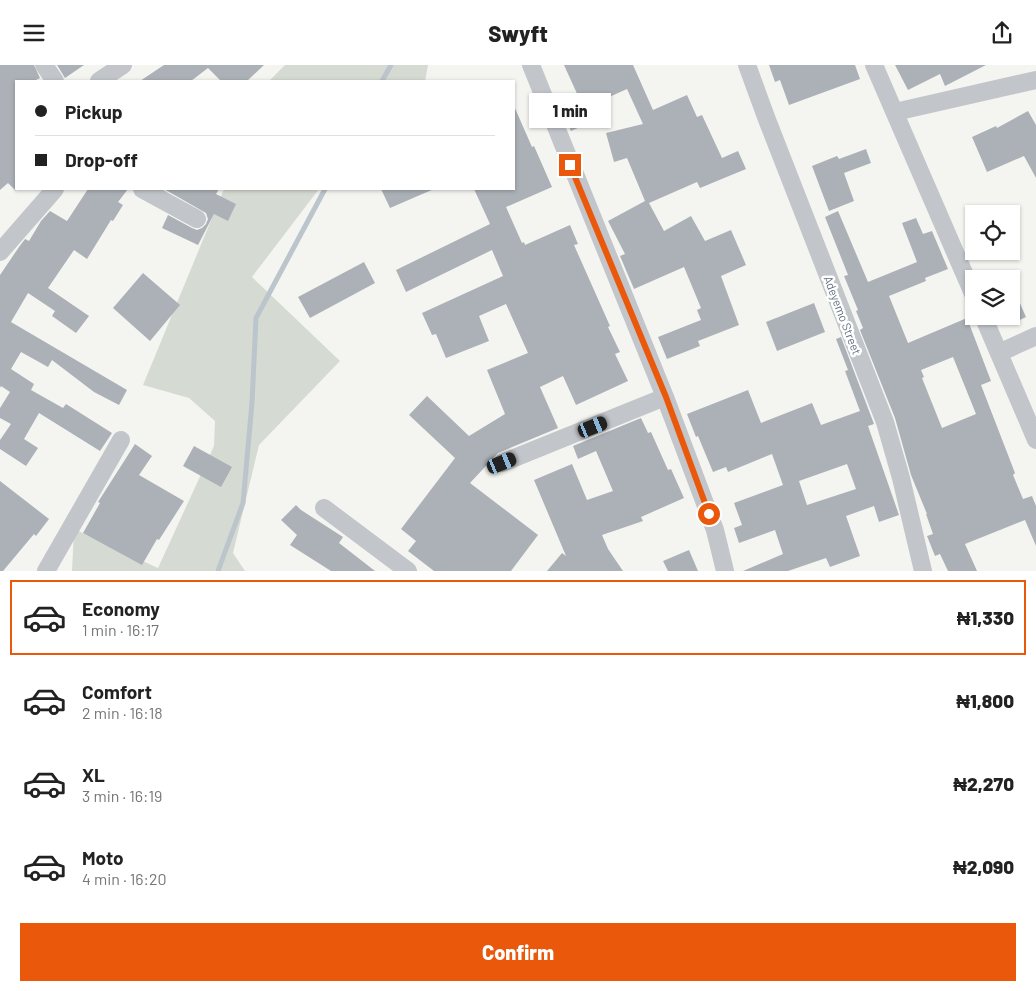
<!DOCTYPE html>
<meta charset="utf-8">
<style>
:root{--surface:#fff;--page:#f6f6f6;--text:#222;--muted:#767676;--line:#e0e0e0;--accent:#ea580c}
body{margin:0;font-family:Barlow,sans-serif;background:var(--page);color:var(--text);height:100vh;display:flex;flex-direction:column;font-size:19px;white-space:nowrap}
*{box-sizing:border-box;margin:0}
p{font-size:16px;color:var(--muted)}
.icon{flex:none;width:28px;height:28px;fill:none;stroke:currentColor;stroke-width:2;stroke-linecap:round;stroke-linejoin:round}
.map{position:relative;height:506px;overflow:hidden}
.panel{display:flex;flex-direction:column;background:var(--surface);flex:1}
.panel>*{flex:none}
.guide{position:absolute;left:15px;top:15px;width:500px;height:110px;border-radius:0px;box-shadow:0 1px 4px #0004;display:grid;align-content:center;height:110px;padding:0 20px;background:var(--surface)}
.controls{position:absolute;left:965px;top:140px;display:grid;gap:10px}
.controls a{display:grid;place-items:center;width:55px;height:55px;border-radius:0px;background:var(--surface);box-shadow:0 1px 4px #0004;font-size:25px}
.end{position:absolute;width:22px;height:22px;margin:-11px;border:6px solid #ea580c;background:#fff;box-shadow:0 0 0 2px #fff}
.from{border-radius:50%}
.bubble{position:absolute;height:35px;border-radius:0px;background:var(--surface);box-shadow:0 1px 4px #0004;font-size:16px;font-weight:800;line-height:35px;text-align:center}
.car{position:absolute;width:15px;height:30px;margin:-15px -8px;border-radius:6px;box-shadow:0 0 4px 1px #0007;background:linear-gradient(#222 24%,#8ab4d8 0 40%,#222 0 76%,#8ab4d8 0 86%,#222 0)}
.guide b{display:flex;align-items:center;gap:18px;height:48px;font-size:19px}
.guide b+b{border-top:1px solid var(--line)}
.guide i{width:12px;height:12px;background:var(--text)}
ul{padding:9px 0 0;list-style:none}
li{display:flex;align-items:center;gap:15px;height:75px;margin:0 10px 8px;padding:0 10px;border:2px solid transparent;border-radius:0px}
li div{flex:1}
li b{display:block;font-size:19px}
li em{font-style:normal;font-weight:800}
li.selected{border-color:var(--accent)}
li>.icon{width:45px;height:45px;stroke-width:1.5}
.button{display:flex;gap:10px;margin-top:auto;padding:10px 20px}
.button a{flex:1;height:58px;border-radius:0px;background:var(--accent);color:#fff;font-size:20px;font-weight:800;line-height:58px;text-align:center}
header{display:flex;justify-content:space-between;align-items:center;height:65px;padding:0 20px;background:var(--surface);font-size:22px;font-weight:800}
.map>svg:first-child{display:block}
</style>
<header><svg class="icon" aria-label="menu" viewBox="0 0 24 24"><path d="M4 6h16M4 12h16M4 18h16"/></svg>Swyft<svg class="icon" aria-label="share" viewBox="0 0 24 24"><path d="M12 15V3M7 8l5-5 5 5M5 13v7h14v-7"/></svg></header>
<div class="map">
<svg width="1036" height="506" viewBox="0 0 1036 506">
<rect width="100%" height="100%" fill="#f4f5f1"/>
<path fill="#d5dbd2" d="M 285,0 L 428,0 L 425,16 L 269,16 Z
M 224,124 L 319,124 L 252,212 L 340,296 L 259,380 L 233,488 L 245,506 L 72,506 L 74,464 L 158,503 L 214,381 L 215,356 L 189,333 L 143,320 Z"/>
<g fill="none" stroke-linecap="round" stroke-linejoin="round">
<path stroke="#bbc5cb" stroke-width="5" d="M 382,16 L 391,0
M 218,506 L 243,438 L 252,338 L 256,253 L 325,124"/>
</g>
<path fill="#abb1b6" fill-rule="evenodd" d="M 0,0 L 34,0 L 40,13 L 34,16 L 16,16 L 16,126 L 8,118 L 0,125 Z
M 57,0 L 84,0 L 65,13 Z
M 164,0 L 264,0 L 247,16 L 221,16 L 208,3 L 191,16 L 140,16 Z
M 564,0 L 633,0 L 653,45 L 687,30 L 697,52 L 702,50 L 722,93 L 738,86 L 746,104 L 700,123 L 697,117 L 649,138 L 664,166 L 691,151 L 705,176 L 731,165 L 746,200 L 721,211 L 739,260 L 698,276 L 700,281 L 667,294 L 658,272 L 701,255 L 697,245 L 701,243 L 684,202 L 634,224 L 620,191 L 625,189 L 608,156 L 645,136 L 627,93 L 614,97 L 606,68 L 643,59 L 627,24 L 587,42 L 593,56 L 571,66 L 560,42 L 579,33 Z
M 769,0 L 855,0 L 860,14 L 789,40 L 780,15 L 775,17 Z
M 895,0 L 986,0 L 945,21 L 940,9 L 908,25 Z
M 514,41 L 532,82 L 534,81 L 552,122 L 506,142 L 522,178 L 524,177 L 525,180 L 570,160 L 578,179 L 574,180 L 610,261 L 608,262 L 620,287 L 615,289 L 628,316 L 576,340 L 563,311 L 540,322 L 558,363 L 498,388 L 470,418 L 538,470 L 511,506 L 434,506 L 408,486 L 416,476 L 401,464 L 455,393 L 409,350 L 427,331 L 469,371 L 505,349 L 487,305 L 528,288 L 506,239 L 479,251 L 489,276 L 446,293 L 436,269 L 432,270 L 422,248 L 503,211 L 492,185 L 406,227 L 396,205 L 490,159 L 474,124 L 514,124 Z
M 1028,46 L 1036,60 L 1036,113 L 1024,91 L 987,107 L 972,72 L 996,61 L 997,63 Z
M 866,84 L 871,98 L 844,108 L 854,136 L 829,146 L 812,101 L 837,91 L 839,94 Z
M 88,124 L 128,124 L 118,137 L 123,140 L 113,156 L 111,155 L 87,194 L 74,185 L 48,223 L 89,251 L 76,268 L 52,251 L 55,246 L 28,228 L 11,257 L 127,325 L 119,340 L 94,327 L 52,295 L 48,302 L 21,287 L 11,304 L 34,319 L 31,325 L 63,343 L 66,339 L 112,368 L 100,386 L 39,348 L 24,374 L 38,383 L 26,401 L 0,384 L 0,375 L 11,359 L 0,353 L 0,343 L 10,327 L 1,321 L 0,323 L 0,210 L 19,182 L 25,174 L 29,176 L 41,156 L 50,146 L 67,156 Z
M 164,124 L 219,124 L 216,129 L 236,139 L 228,156 L 214,149 L 198,180 L 162,163 L 168,150 L 192,163 L 197,165 L 202,163 L 206,159 L 208,154 L 206,148 Z
M 381,124 L 434,124 L 390,143 Z
M 838,146 L 868,217 L 917,197 L 902,158 L 916,153 L 923,169 L 932,166 L 948,204 L 925,213 L 926,216 L 889,231 L 908,278 L 967,253 L 991,316 L 981,320 L 1015,408 L 1013,410 L 1023,434 L 1032,431 L 1036,441 L 1036,481 L 1025,455 L 965,479 L 977,506 L 948,506 L 940,489 L 935,491 L 927,471 L 933,469 L 926,449 L 927,449 L 911,410 L 895,353 L 860,265 L 863,263 L 856,246 L 858,245 L 844,211 L 848,210 L 825,152 ZM 953,292 L 976,349 L 942,363 L 922,313 L 924,312 L 921,305 Z
M 364,197 L 375,218 L 310,253 L 298,232 Z
M 143,208 L 180,240 L 150,276 L 113,243 Z
M 1011,218 L 1026,252 L 1011,259 Z
M 814,238 L 825,267 L 777,286 L 766,257 Z
M 841,272 L 874,359 L 868,361 L 899,450 L 879,457 L 874,441 L 846,451 L 860,491 L 830,502 L 826,493 L 788,506 L 743,506 L 783,489 L 775,465 L 739,478 L 734,463 L 742,460 L 734,438 L 783,420 L 772,389 L 728,407 L 726,402 L 713,407 L 698,371 L 696,372 L 687,349 L 748,325 L 761,358 L 812,338 L 821,360 L 860,346 L 845,306 L 848,305 L 836,274 ZM 847,399 L 856,424 L 807,440 L 799,416 Z
M 641,353 L 648,368 L 651,367 L 668,405 L 671,404 L 684,433 L 641,452 L 643,456 L 602,470 L 608,484 L 623,506 L 547,506 L 562,488 L 566,491 L 534,415 L 572,399 L 587,435 L 613,426 L 596,386 L 578,394 L 573,381 Z
M 135,379 L 152,391 L 139,410 L 184,436 L 159,475 L 157,474 L 142,500 L 83,468 L 100,438 L 98,437 Z
M 194,381 L 232,402 L 221,422 L 183,401 Z
M 0,416 L 49,454 L 36,471 L 34,469 L 3,506 L 0,506 Z
M 296,440 L 301,445 L 343,472 L 339,478 L 375,506 L 331,506 L 290,480 L 297,470 L 281,455 Z
M 689,485 L 698,506 L 668,506 L 663,496 Z"/>
<g fill="none" stroke-linecap="round" stroke-linejoin="round">
<path stroke="#c2c5c9" stroke-width="18" d="M 44,0 L 55,16
M 531,0 L 665,332 L 715,465 L 725,506
M 747,0 L 766,52 L 885,357 L 901,413 L 923,506
M 874,0 L 974,231
M 99,16 L 123,0
M 895,47 L 1036,15
M 142,124 L 197,154
M 0,187 L 55,124
M 983,251 L 1036,375
M 999,288 L 1036,271
M 502,398 L 665,332
M 324,443 L 408,506
M 46,506 L 121,375"/>
</g>
<g fill="none" stroke-linecap="round" stroke-linejoin="round">
<path stroke="#ea580c" stroke-width="6" d="M 570,100 L 666,332 L 709,449"/>
</g>
<g text-anchor="middle" dominant-baseline="central" stroke-width="5" stroke-linejoin="round" paint-order="stroke">
<g font-size="12" fill="#647181" stroke="#fff">
<text transform="translate(843 250) rotate(69)">Adeyemo Street</text>
</g>
</g>
</svg>
<div class="controls">
<a><svg class="icon" aria-label="locate" viewBox="0 0 24 24"><circle cx="12" cy="12" r="6"/><path d="M12 2v4M12 18v4M2 12h4M18 12h4"/></svg></a>
<a><svg class="icon" aria-label="layers" viewBox="0 0 24 24"><path d="M12 4l9 5-9 5-9-5zM3 14l9 5 9-5"/></svg></a>
</div>
<i class="end from" style="left:709px;top:449px"></i>
<i class="end" style="left:570px;top:100px"></i>
<div class="bubble" style="left:529px;top:28px;width:82px">1 min</div>
<i class="car" style="left:593px;top:362px;rotate:68deg"></i>
<i class="car" style="left:502px;top:398px;rotate:68deg"></i>
<div class="guide">
<b><i class="from"></i>Pickup</b>
<b><i></i>Drop-off</b>
</div>
</div>
<section class="panel">
<ul>
<li class="selected"><svg class="icon" aria-label="car" viewBox="0 0 24 24"><path d="M5 17H2v-5l4-1 3-4h7l3 4 3 1v5h-3M9 17h6M6 11h13"/><circle cx="7" cy="17" r="2"/><circle cx="17" cy="17" r="2"/></svg><div><b>Economy</b><p>1 min · 16:17</p></div><em>₦1,330</em></li>
<li><svg class="icon" aria-label="car" viewBox="0 0 24 24"><path d="M5 17H2v-5l4-1 3-4h7l3 4 3 1v5h-3M9 17h6M6 11h13"/><circle cx="7" cy="17" r="2"/><circle cx="17" cy="17" r="2"/></svg><div><b>Comfort</b><p>2 min · 16:18</p></div><em>₦1,800</em></li>
<li><svg class="icon" aria-label="car" viewBox="0 0 24 24"><path d="M5 17H2v-5l4-1 3-4h7l3 4 3 1v5h-3M9 17h6M6 11h13"/><circle cx="7" cy="17" r="2"/><circle cx="17" cy="17" r="2"/></svg><div><b>XL</b><p>3 min · 16:19</p></div><em>₦2,270</em></li>
<li><svg class="icon" aria-label="car" viewBox="0 0 24 24"><path d="M5 17H2v-5l4-1 3-4h7l3 4 3 1v5h-3M9 17h6M6 11h13"/><circle cx="7" cy="17" r="2"/><circle cx="17" cy="17" r="2"/></svg><div><b>Moto</b><p>4 min · 16:20</p></div><em>₦2,090</em></li>
</ul>
<div class="button"><a>Confirm</a></div>
</section>
